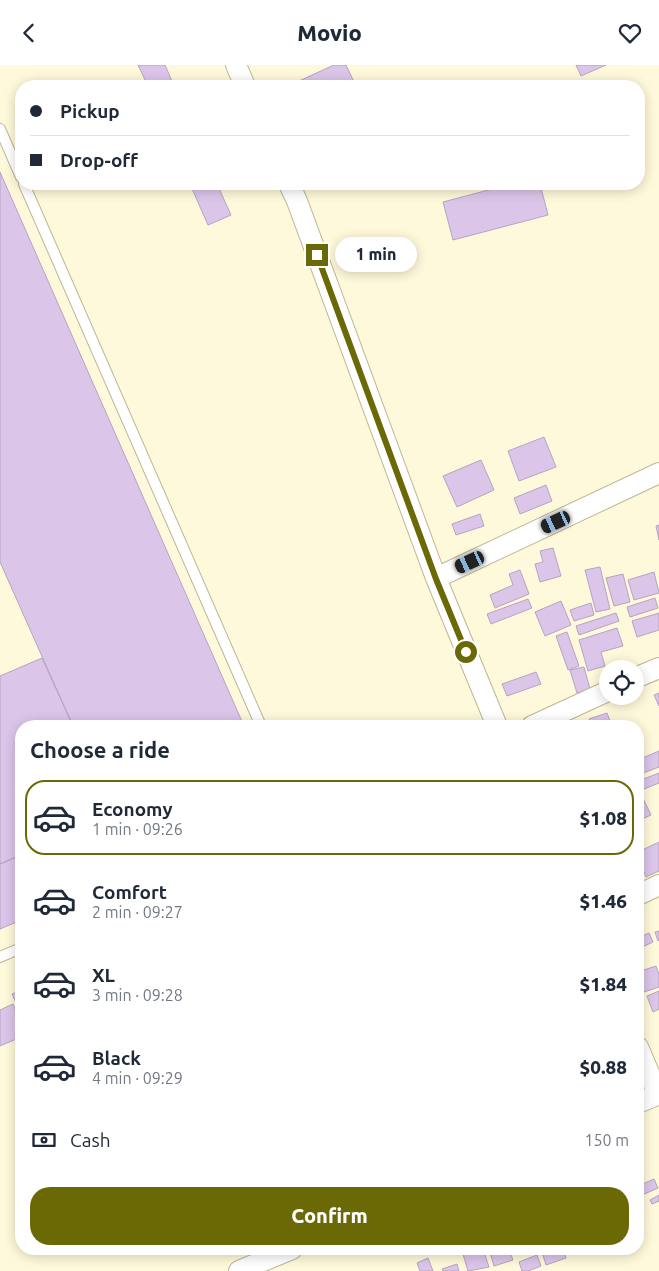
<!DOCTYPE html>
<meta charset="utf-8">
<style>
:root{--surface:#fff;--page:#f6f6f7;--text:#1f2937;--muted:#747a83;--line:#e0e1e3;--accent:#6b6905}
body{margin:0;font-family:Ubuntu,sans-serif;background:var(--page);color:var(--text);height:100vh;display:flex;flex-direction:column;font-size:19px;white-space:nowrap}
*{box-sizing:border-box;margin:0}
p{font-size:16px;color:var(--muted)}
.icon{flex:none;width:28px;height:28px;fill:none;stroke:currentColor;stroke-width:2;stroke-linecap:round;stroke-linejoin:round}
.map{position:relative;flex:1;overflow:hidden}
.side{position:absolute;left:15px;top:655px;width:629px;height:535px;display:flex;flex-direction:column;background:var(--surface);border-radius:20px;box-shadow:0 2px 12px #0003}
.side>*{flex:none}
.banner{position:absolute;left:15px;top:15px;width:630px;height:110px;border-radius:20px;box-shadow:0 2px 12px #0003;display:grid;align-content:center;height:110px;padding:0 15px;background:var(--surface)}
.fabs{position:absolute;left:599px;top:595px;display:grid;gap:10px}
.fabs a{display:grid;place-items:center;width:45px;height:45px;border-radius:50%;background:var(--surface);box-shadow:0 2px 12px #0003;font-size:25px}
.end{position:absolute;width:22px;height:22px;margin:-11px;border:6px solid #6b6905;background:#fff;box-shadow:0 0 0 2px #fff}
.from{border-radius:50%}
.bubble{position:absolute;height:35px;border-radius:18px;background:var(--surface);box-shadow:0 2px 12px #0003;font-size:16px;font-weight:800;line-height:35px;text-align:center}
.car{position:absolute;width:15px;height:30px;margin:-15px -8px;border-radius:6px;box-shadow:0 0 4px 1px #0007;background:linear-gradient(#222 24%,#8ab4d8 0 40%,#222 0 76%,#8ab4d8 0 86%,#222 0)}
.banner b{display:flex;align-items:center;gap:18px;height:48px;font-size:19px}
.banner b+b{border-top:1px solid var(--line)}
.banner i{width:12px;height:12px;background:var(--text)}
ul{padding:0;list-style:none}
li{display:flex;align-items:center;gap:15px;height:75px;margin:0 10px 8px;padding:0 5px;border:2px solid transparent;border-radius:20px}
li div{flex:1}
li b{display:block;font-size:19px}
li em{font-style:normal;font-weight:800}
li.selected{border-color:var(--accent)}
li>.icon{width:45px;height:45px;stroke-width:1.5}
h2{padding:0 15px;font-size:22px;line-height:60px}
.pay{display:flex;align-items:center;gap:12px;height:55px;padding:0 15px;font-size:19px}
.pay p{margin-inline-start:auto}
.button{display:flex;gap:10px;margin-top:auto;padding:10px 15px}
.button a{flex:1;height:58px;border-radius:20px;background:var(--accent);color:#fff;font-size:20px;font-weight:800;line-height:58px;text-align:center}
header{display:flex;justify-content:space-between;align-items:center;height:65px;padding:0 15px;background:var(--surface);font-size:22px;font-weight:800}
.map>svg:first-child{display:block}
</style>
<header><svg class="icon" aria-label="back" viewBox="0 0 24 24"><path d="M15 5l-7 7 7 7"/></svg>Movio<svg class="icon" aria-label="heart" viewBox="0 0 24 24"><path d="M12 20l-8-8c-3-5 5-10 8-4 3-6 11-1 8 4z"/></svg></header>
<div class="map">
<svg width="659" height="1206" viewBox="0 0 659 1206">
<rect width="100%" height="100%" fill="#fff9db"/>
<path fill="#dbc6e9" stroke="#b6a3c3" d="M 138,0 L 165,0 L 174,21 L 148,21 Z
M 334,0 L 346,0 L 356,21 L 301,21 L 299,16 Z
M 576,0 L 606,0 L 581,11 Z
M 0,107 L 244,661 L 73,661 L 0,497 Z
M 190,119 L 217,119 L 231,150 L 208,160 Z
M 511,119 L 540,119 L 548,150 L 453,175 L 443,137 Z
M 544,372 L 556,402 L 519,416 L 508,386 Z
M 481,395 L 494,425 L 457,442 L 443,411 Z
M 546,420 L 552,436 L 520,449 L 514,433 Z
M 480,449 L 484,461 L 456,470 L 452,459 Z
M 659,460 L 659,475 L 656,461 Z
M 553,483 L 561,511 L 540,517 L 535,499 L 543,497 L 540,486 Z
M 600,502 L 610,544 L 596,547 L 585,505 Z
M 520,505 L 529,529 L 495,543 L 490,530 L 513,520 L 509,509 Z
M 654,507 L 659,528 L 634,535 L 628,515 Z
M 623,509 L 630,537 L 614,541 L 606,513 Z
M 655,533 L 658,543 L 630,552 L 627,542 Z
M 528,534 L 532,543 L 491,559 L 487,549 Z
M 561,536 L 571,560 L 545,571 L 535,547 Z
M 591,538 L 594,550 L 574,556 L 570,545 Z
M 616,548 L 619,556 L 579,570 L 576,561 Z
M 659,548 L 659,565 L 637,572 L 632,556 Z
M 617,563 L 623,581 L 601,587 L 605,601 L 588,606 L 579,575 Z
M 567,567 L 579,601 L 568,605 L 556,571 Z
M 42,593 L 73,661 L 21,661 L 21,790 L 0,799 L 0,611 Z
M 584,602 L 590,624 L 577,628 L 570,605 Z
M 536,607 L 541,619 L 507,631 L 502,619 Z
M 659,628 L 659,641 L 654,630 Z
M 607,648 L 612,661 L 592,661 L 589,654 Z
M 659,686 L 659,702 L 638,710 L 638,695 Z
M 659,708 L 659,718 L 644,724 L 641,715 Z
M 641,729 L 651,750 L 640,755 L 638,750 L 638,730 Z
M 659,777 L 659,806 L 646,812 L 638,791 L 638,787 Z
M 21,790 L 21,855 L 0,864 L 0,799 Z
M 659,866 L 659,875 L 658,876 L 655,867 Z
M 649,868 L 653,877 L 638,884 L 638,873 Z
M 640,890 L 643,897 L 638,899 L 638,891 Z
M 656,901 L 659,910 L 659,922 L 638,929 L 638,907 Z
M 21,925 L 21,949 L 12,929 Z
M 659,926 L 659,944 L 653,947 L 647,931 Z
M 13,939 L 21,959 L 21,972 L 0,981 L 0,945 Z
M 654,1114 L 658,1123 L 642,1130 L 638,1121 Z
M 659,1130 L 659,1136 L 652,1139 L 650,1135 Z
M 468,1184 L 483,1184 L 489,1202 L 468,1206 L 462,1186 Z
M 489,1184 L 509,1184 L 513,1195 L 494,1201 Z
M 559,1184 L 563,1184 L 566,1193 L 546,1200 L 543,1190 Z
M 537,1190 L 541,1201 L 528,1206 L 522,1206 L 519,1197 Z
M 428,1193 L 433,1206 L 420,1206 L 417,1198 Z
M 457,1199 L 459,1206 L 443,1206 L 442,1204 Z"/>
<g fill="none" stroke-linecap="round" stroke-linejoin="round">
<g stroke="#beb693" stroke-width="12">
<path id="service" d="M 0,64 L 21,112
M 24,119 L 261,661
M 0,892 L 21,883"/>
</g>
<g stroke="#beb693" stroke-width="22">
<path id="minor" d="M 236,0 L 245,21
M 289,119 L 297,136 L 436,513 L 497,661
M 436,513 L 659,408
M 635,613 L 659,603
M 532,661 L 608,626
M 638,830 L 659,820
M 638,982 L 658,1029
M 638,1038 L 659,1029
M 239,1206 L 292,1184"/>
</g>
<use href="#service" stroke="#fff" stroke-width="10"/>
<use href="#minor" stroke="#fff" stroke-width="20"/>
</g>
<g fill="none" stroke-linecap="round" stroke-linejoin="round">
<path stroke="#6b6905" stroke-width="6" d="M 317,190 L 436,514 L 466,587"/>
</g>
</svg>
<div class="fabs">
<a><svg class="icon" aria-label="locate" viewBox="0 0 24 24"><circle cx="12" cy="12" r="6"/><path d="M12 2v4M12 18v4M2 12h4M18 12h4"/></svg></a>
</div>
<i class="end from" style="left:466px;top:587px"></i>
<i class="end" style="left:317px;top:190px"></i>
<div class="bubble" style="left:335px;top:172px;width:82px">1 min</div>
<i class="car" style="left:556px;top:457px;rotate:245deg"></i>
<i class="car" style="left:470px;top:497px;rotate:245deg"></i>
<div class="banner">
<b><i class="from"></i>Pickup</b>
<b><i></i>Drop-off</b>
</div>
<section class="side">
<h2>Choose a ride</h2>
<ul>
<li class="selected"><svg class="icon" aria-label="car" viewBox="0 0 24 24"><path d="M5 17H2v-5l4-1 3-4h7l3 4 3 1v5h-3M9 17h6M6 11h13"/><circle cx="7" cy="17" r="2"/><circle cx="17" cy="17" r="2"/></svg><div><b>Economy</b><p>1 min · 09:26</p></div><em>$1.08</em></li>
<li><svg class="icon" aria-label="car" viewBox="0 0 24 24"><path d="M5 17H2v-5l4-1 3-4h7l3 4 3 1v5h-3M9 17h6M6 11h13"/><circle cx="7" cy="17" r="2"/><circle cx="17" cy="17" r="2"/></svg><div><b>Comfort</b><p>2 min · 09:27</p></div><em>$1.46</em></li>
<li><svg class="icon" aria-label="car" viewBox="0 0 24 24"><path d="M5 17H2v-5l4-1 3-4h7l3 4 3 1v5h-3M9 17h6M6 11h13"/><circle cx="7" cy="17" r="2"/><circle cx="17" cy="17" r="2"/></svg><div><b>XL</b><p>3 min · 09:28</p></div><em>$1.84</em></li>
<li><svg class="icon" aria-label="car" viewBox="0 0 24 24"><path d="M5 17H2v-5l4-1 3-4h7l3 4 3 1v5h-3M9 17h6M6 11h13"/><circle cx="7" cy="17" r="2"/><circle cx="17" cy="17" r="2"/></svg><div><b>Black</b><p>4 min · 09:29</p></div><em>$0.88</em></li>
</ul>
<div class="pay"><svg class="icon" aria-label="cash" viewBox="0 0 24 24"><path d="M3 7h18v10H3z"/><circle cx="12" cy="12" r="2"/></svg>Cash<p>150 m</p></div>
<div class="button"><a>Confirm</a></div>
</section>
</div>
